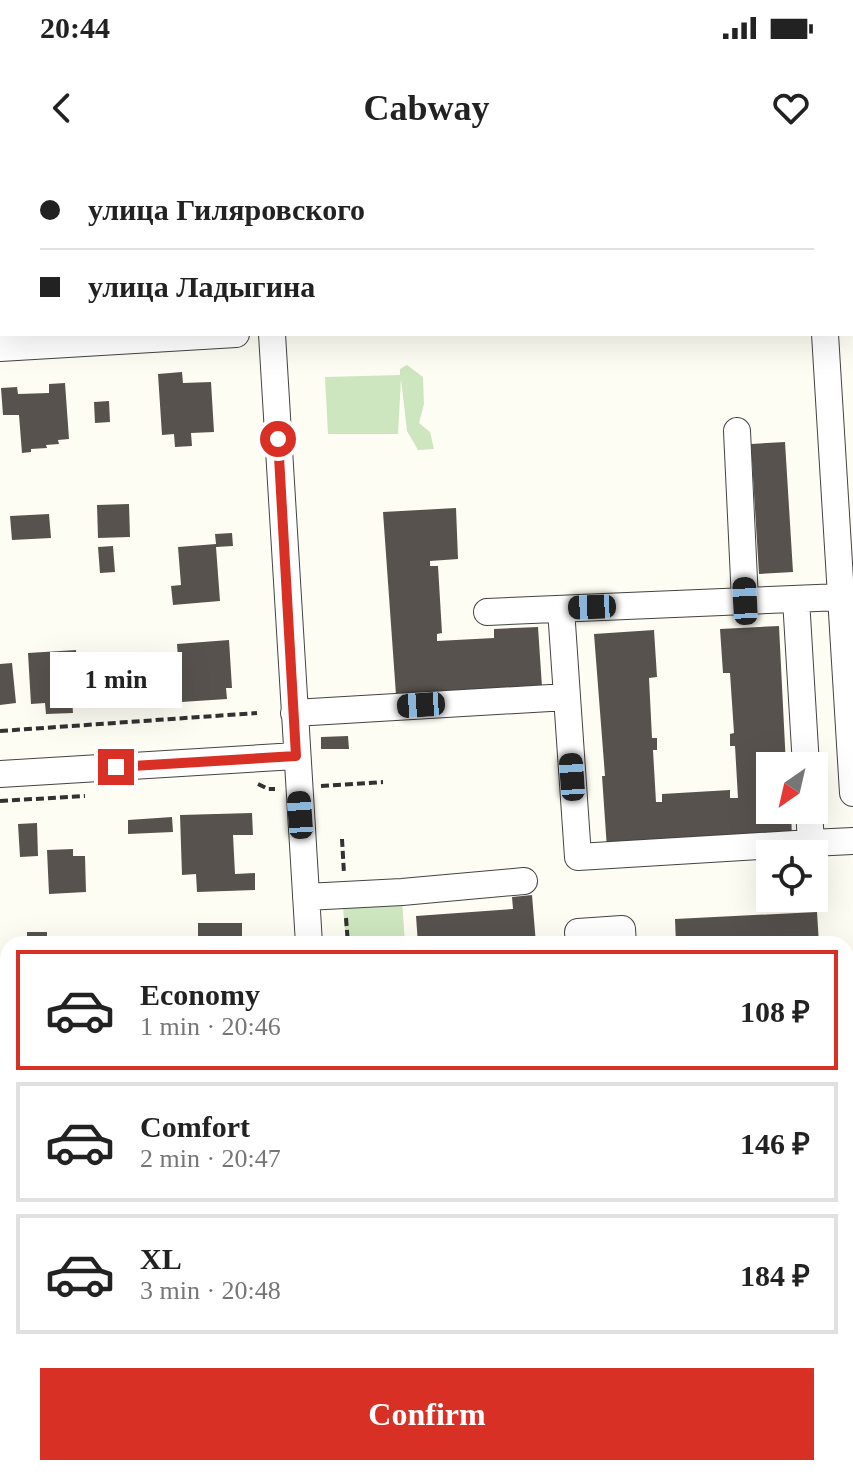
<!DOCTYPE html>
<meta charset="utf-8">
<style>
:root{--surface:#fff;--page:#f6f6f6;--text:#222;--muted:#767676;--line:#e0e0e0;--accent:#d93025}
body{margin:0;font-family:Georgia,serif;background:var(--page);color:var(--text);height:100vh;display:flex;flex-direction:column;font-size:30px;white-space:nowrap}
*{box-sizing:border-box;margin:0}
p{font-size:26px;color:var(--muted)}
.icon{flex:none;width:44px;height:44px;fill:none;stroke:currentColor;stroke-width:2;stroke-linecap:round;stroke-linejoin:round}
.map{position:relative;flex:1;overflow:hidden}
.drawer{position:absolute;left:0px;top:776px;width:854px;height:540px;display:flex;flex-direction:column;background:var(--surface);border-radius:24px 24px 0 0;box-shadow:0 8px 32px #0002}
.drawer>*{flex:none}
.guide{position:absolute;left:0px;top:0px;width:854px;height:176px;box-shadow:0 8px 32px #0002;display:grid;align-content:center;height:176px;padding:0 40px;background:var(--surface)}
.needle{width:52px;rotate:214deg}
.controls{position:absolute;left:756px;top:592px;display:grid;gap:16px}
.controls a{display:grid;place-items:center;width:72px;height:72px;border-radius:0px;background:var(--surface);box-shadow:0 8px 32px #0002;font-size:40px}
.end{position:absolute;width:36px;height:36px;margin:-18px;border:10px solid #d93025;background:#fff;box-shadow:0 0 0 4px #fff}
.from{border-radius:50%}
.bubble{position:absolute;height:56px;border-radius:0px;background:var(--surface);box-shadow:0 8px 32px #0002;font-size:26px;font-weight:700;line-height:56px;text-align:center}
.car{position:absolute;width:24px;height:48px;margin:-24px -12px;border-radius:10px;box-shadow:0 0 6px 2px #0007;background:linear-gradient(#222 24%,#8ab4d8 0 40%,#222 0 76%,#8ab4d8 0 86%,#222 0)}
.guide b{display:flex;align-items:center;gap:28px;height:76px;font-size:30px}
.guide b+b{border-top:2px solid var(--line)}
.guide i{width:20px;height:20px;background:var(--text)}
ul{padding:14px 0 0;list-style:none}
li{display:flex;align-items:center;gap:24px;height:120px;margin:0 16px 12px;padding:0 24px;border:4px solid var(--line);border-radius:0px}
li div{flex:1}
li b{display:block;font-size:30px}
li em{font-style:normal;font-weight:700}
li.current{border-color:var(--accent)}
li>.icon{width:72px;height:72px;stroke-width:1.5}
.cta{display:flex;gap:16px;margin-top:auto;padding:16px 40px}
.cta a{flex:1;height:92px;border-radius:0px;background:var(--accent);color:#fff;font-size:32px;font-weight:700;line-height:92px;text-align:center}
.status{display:flex;justify-content:space-between;align-items:center;height:56px;padding:0 40px;background:var(--surface);direction:ltr}
.status svg{height:22px;fill:currentColor}
header{display:flex;justify-content:space-between;align-items:center;height:104px;padding:0 40px;background:var(--surface);font-size:36px;font-weight:700}
.map>svg:first-child{display:block}
</style>
<div class="status"><b>20:44</b><svg viewBox="0 0 49 12"><path d="M0 12V9h3v3zM5 12V6h3v6zM10 12V3h3v9zM15 12V0h3v12zM26 1h20v11H26zM47 4h2v5h-2z"/></svg></div>
<header><svg class="icon" aria-label="back" viewBox="0 0 24 24"><path d="M15 5l-7 7 7 7"/></svg>Cabway<svg class="icon" aria-label="heart" viewBox="0 0 24 24"><path d="M12 20l-8-8c-3-5 5-10 8-4 3-6 11-1 8 4z"/></svg></header>
<div class="map">
<svg width="853" height="1316" viewBox="0 0 853 1316">
<rect width="100%" height="100%" fill="#fefdf3"/>
<path fill="#cee6bf" d="M 407,205 L 423,217 L 424,244 L 419,263 L 430,272 L 434,289 L 418,290 L 407,271 L 401,219 L 398,274 L 328,274 L 325,217 L 400,215 L 400,209 Z
M 402,738 L 405,784 L 346,784 L 343,747 Z"/>
<path fill="#57524d" d="M 182,212 L 183,223 L 211,222 L 214,272 L 191,273 L 192,286 L 175,287 L 174,274 L 162,275 L 158,214 Z
M 65,223 L 69,279 L 58,280 L 59,284 L 46,285 L 47,288 L 31,289 L 31,292 L 22,293 L 19,255 L 3,255 L 1,228 L 17,227 L 18,234 L 49,233 L 49,224 Z
M 109,241 L 110,262 L 95,263 L 94,242 Z
M 785,282 L 793,412 L 759,414 L 751,284 Z
M 129,344 L 130,377 L 98,378 L 97,345 Z
M 456,348 L 458,399 L 430,401 L 430,406 L 438,406 L 442,473 L 437,474 L 437,481 L 494,478 L 494,469 L 538,467 L 542,527 L 396,535 L 383,352 Z
M 49,354 L 51,378 L 12,380 L 10,356 Z
M 232,373 L 233,386 L 216,387 L 220,441 L 173,445 L 171,426 L 181,425 L 178,387 L 216,384 L 215,374 Z
M 113,386 L 115,412 L 100,413 L 98,387 Z
M 779,466 L 786,606 L 770,606 L 770,650 L 791,650 L 792,679 L 607,689 L 602,616 L 605,616 L 594,474 L 654,470 L 657,517 L 649,518 L 652,578 L 657,578 L 657,590 L 653,590 L 656,642 L 662,642 L 662,634 L 730,630 L 730,638 L 738,638 L 735,586 L 730,586 L 730,574 L 734,573 L 730,513 L 723,513 L 720,469 Z
M 229,480 L 232,528 L 226,528 L 227,539 L 181,542 L 177,484 Z
M 76,490 L 77,505 L 91,504 L 93,528 L 79,528 L 79,539 L 72,539 L 73,553 L 46,554 L 45,543 L 31,544 L 28,493 Z
M 12,503 L 16,543 L 0,545 L 0,504 Z
M 348,576 L 349,589 L 321,589 L 321,577 Z
M 252,653 L 253,675 L 233,675 L 235,714 L 255,713 L 255,730 L 197,732 L 196,714 L 182,715 L 180,655 Z
M 172,657 L 173,672 L 128,674 L 128,660 Z
M 37,663 L 38,696 L 20,697 L 18,664 Z
M 73,689 L 73,696 L 85,696 L 86,732 L 49,734 L 47,690 Z
M 532,735 L 536,784 L 418,784 L 416,756 L 513,749 L 512,737 Z
M 817,752 L 819,784 L 676,784 L 675,759 Z
M 198,763 L 242,763 L 242,777 L 249,777 L 249,784 L 198,784 Z
M 27,772 L 47,772 L 47,784 L 27,784 Z
M 8,961 L 8,1001 L 0,1001 L 0,962 Z
M 2,1094 L 8,1094 L 8,1149 L 0,1150 Z
M 0,1288 L 7,1288 L 8,1308 L 54,1308 L 54,1316 L 0,1316 Z
M 66,1308 L 124,1308 L 125,1316 L 67,1316 Z
M 171,1308 L 205,1308 L 205,1316 L 172,1316 Z
M 233,1308 L 267,1308 L 268,1316 L 234,1316 Z
M 451,1308 L 491,1308 L 491,1316 L 452,1316 Z
M 654,1308 L 697,1308 L 697,1315 L 655,1316 Z"/>
<g fill="none" stroke-linecap="round" stroke-linejoin="round">
<g stroke="#434343" stroke-width="28">
<path id="minor" d="M 262,0 L 263,2
M 651,0 L 652,2
M 852,137 L 853,137
M 272,174 L 309,784
M 825,174 L 853,633
M 0,188 L 236,174
M 737,271 L 745,441
M 796,439 L 806,606
M 561,449 L 578,697 L 811,683 L 809,650
M 487,452 L 841,437
M 294,553 L 567,537
M 0,614 L 296,596
M 811,683 L 853,681
M 306,737 L 402,732 L 524,721
M 579,784 L 578,772 L 622,769 L 623,784
M 846,956 L 853,956
M 0,1042 L 8,1041
M 342,1308 L 342,1316
M 741,1308 L 742,1316"/>
</g>
<path stroke="#323232" stroke-width="4" stroke-dasharray="8 4" stroke-linecap="butt" d="M 679,0 L 679,2
M 0,571 L 257,553
M 258,624 L 268,629 L 275,629
M 321,626 L 383,622
M 0,641 L 85,636
M 342,679 L 344,714
M 346,758 L 348,784"/>
<use href="#minor" stroke="#fff" stroke-width="26"/>
</g>
<g fill="none" stroke-linecap="round" stroke-linejoin="round">
<path stroke="#d93025" stroke-width="10" d="M 116,607 L 296,596 L 278,279"/>
</g>
</svg>
<div class="controls">
<a><svg class="needle" viewBox="-14 -14 28 28"><path d="M0-13l5 13h-10z" fill="#e53935"/><path d="M0 13l5-13h-10z" fill="#767676"/></svg></a>
<a><svg class="icon" aria-label="locate" viewBox="0 0 24 24"><circle cx="12" cy="12" r="6"/><path d="M12 2v4M12 18v4M2 12h4M18 12h4"/></svg></a>
</div>
<i class="end from" style="left:278px;top:279px"></i>
<i class="end" style="left:116px;top:607px"></i>
<div class="bubble" style="left:50px;top:492px;width:132px">1 min</div>
<i class="car" style="left:745px;top:441px;rotate:357deg"></i>
<i class="car" style="left:592px;top:447px;rotate:268deg"></i>
<i class="car" style="left:421px;top:545px;rotate:266deg"></i>
<i class="car" style="left:572px;top:617px;rotate:356deg"></i>
<i class="car" style="left:300px;top:655px;rotate:356deg"></i>
<div class="guide">
<b><i class="from"></i>улица Гиляровского</b>
<b><i></i>улица Ладыгина</b>
</div>
<section class="drawer">
<ul>
<li class="current"><svg class="icon" aria-label="car" viewBox="0 0 24 24"><path d="M5 17H2v-5l4-1 3-4h7l3 4 3 1v5h-3M9 17h6M6 11h13"/><circle cx="7" cy="17" r="2"/><circle cx="17" cy="17" r="2"/></svg><div><b>Economy</b><p>1 min · 20:46</p></div><em>108 ₽</em></li>
<li><svg class="icon" aria-label="car" viewBox="0 0 24 24"><path d="M5 17H2v-5l4-1 3-4h7l3 4 3 1v5h-3M9 17h6M6 11h13"/><circle cx="7" cy="17" r="2"/><circle cx="17" cy="17" r="2"/></svg><div><b>Comfort</b><p>2 min · 20:47</p></div><em>146 ₽</em></li>
<li><svg class="icon" aria-label="car" viewBox="0 0 24 24"><path d="M5 17H2v-5l4-1 3-4h7l3 4 3 1v5h-3M9 17h6M6 11h13"/><circle cx="7" cy="17" r="2"/><circle cx="17" cy="17" r="2"/></svg><div><b>XL</b><p>3 min · 20:48</p></div><em>184 ₽</em></li>
</ul>
<div class="cta"><a>Confirm</a></div>
</section>
</div>
